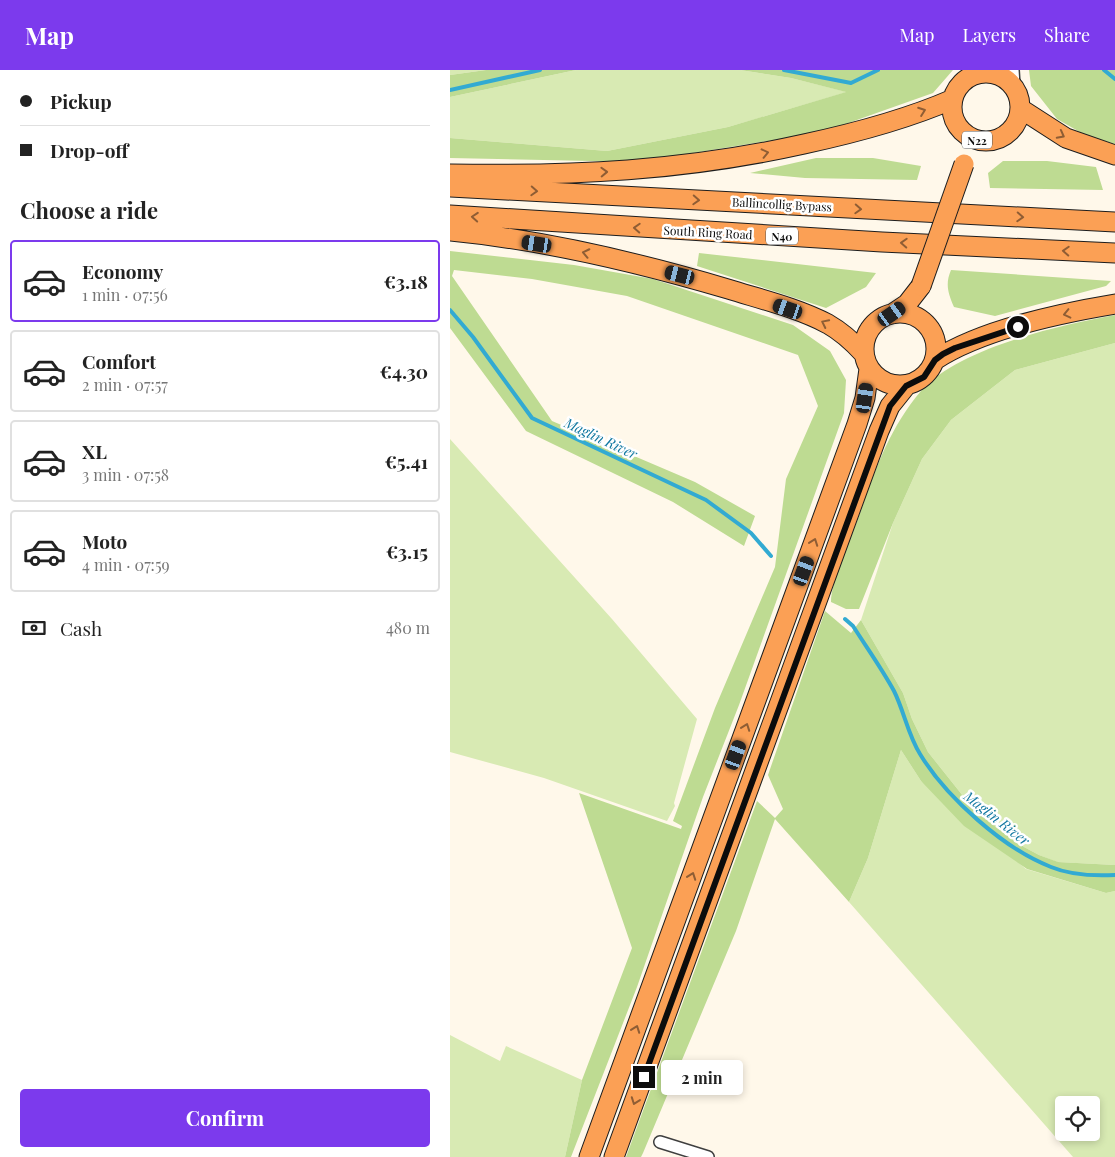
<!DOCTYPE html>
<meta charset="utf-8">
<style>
:root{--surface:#fff;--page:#f2f2f2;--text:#222;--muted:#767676;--line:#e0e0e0;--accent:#7c3aed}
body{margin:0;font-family:"Playfair Display",serif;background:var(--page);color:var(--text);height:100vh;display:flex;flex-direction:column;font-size:19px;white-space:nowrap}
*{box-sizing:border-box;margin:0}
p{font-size:16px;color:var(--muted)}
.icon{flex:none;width:28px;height:28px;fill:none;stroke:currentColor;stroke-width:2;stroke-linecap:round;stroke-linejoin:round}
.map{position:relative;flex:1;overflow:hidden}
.side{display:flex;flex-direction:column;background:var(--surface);width:450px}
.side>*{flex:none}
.guide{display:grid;align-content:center;height:110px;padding:0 20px;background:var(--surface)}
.controls{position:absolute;left:605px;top:1026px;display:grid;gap:10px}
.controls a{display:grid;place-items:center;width:45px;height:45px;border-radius:5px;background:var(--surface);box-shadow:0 2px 8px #0003;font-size:25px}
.end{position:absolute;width:22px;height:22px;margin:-11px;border:6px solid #0c0c0c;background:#fff;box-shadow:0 0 0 2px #fff}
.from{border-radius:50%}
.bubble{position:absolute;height:35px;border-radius:5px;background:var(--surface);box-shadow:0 2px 8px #0003;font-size:16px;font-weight:700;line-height:35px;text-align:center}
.car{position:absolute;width:15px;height:30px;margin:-15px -8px;border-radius:6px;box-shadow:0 0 4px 1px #0007;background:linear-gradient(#222 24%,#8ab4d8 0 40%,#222 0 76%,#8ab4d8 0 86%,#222 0)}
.guide b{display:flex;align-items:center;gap:18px;height:48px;font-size:19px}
.guide b+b{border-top:1px solid var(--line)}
.guide i{width:12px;height:12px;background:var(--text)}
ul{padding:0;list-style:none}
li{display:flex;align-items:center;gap:15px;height:82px;margin:0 10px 8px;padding:0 10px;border:2px solid var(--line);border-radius:5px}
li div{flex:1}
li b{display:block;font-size:19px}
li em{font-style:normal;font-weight:700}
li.selected{border-color:var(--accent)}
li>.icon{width:45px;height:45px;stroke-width:1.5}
h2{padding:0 20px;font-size:22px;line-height:60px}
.pay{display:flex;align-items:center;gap:12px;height:55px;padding:0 20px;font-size:19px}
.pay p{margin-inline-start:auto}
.button{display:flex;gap:10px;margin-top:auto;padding:10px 20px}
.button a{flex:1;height:58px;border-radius:5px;background:var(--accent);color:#fff;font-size:20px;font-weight:700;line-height:58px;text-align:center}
header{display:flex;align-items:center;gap:30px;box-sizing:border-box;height:70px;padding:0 25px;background:var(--accent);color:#fff}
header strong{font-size:24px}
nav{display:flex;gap:28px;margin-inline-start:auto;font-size:18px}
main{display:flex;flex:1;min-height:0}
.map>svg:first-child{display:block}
</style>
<header>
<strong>Map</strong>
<nav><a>Map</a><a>Layers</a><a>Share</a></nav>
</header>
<main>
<section class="side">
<div class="guide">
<b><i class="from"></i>Pickup</b>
<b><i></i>Drop-off</b>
</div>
<h2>Choose a ride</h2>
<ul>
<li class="selected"><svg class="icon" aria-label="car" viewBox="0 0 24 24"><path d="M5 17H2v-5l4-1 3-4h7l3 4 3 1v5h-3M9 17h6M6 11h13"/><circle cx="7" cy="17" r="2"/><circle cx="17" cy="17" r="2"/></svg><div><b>Economy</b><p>1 min · 07:56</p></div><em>€3.18</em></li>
<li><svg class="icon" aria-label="car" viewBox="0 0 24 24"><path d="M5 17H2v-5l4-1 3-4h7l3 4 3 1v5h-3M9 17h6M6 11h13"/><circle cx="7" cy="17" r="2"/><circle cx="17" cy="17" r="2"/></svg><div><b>Comfort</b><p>2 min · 07:57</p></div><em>€4.30</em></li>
<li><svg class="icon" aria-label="car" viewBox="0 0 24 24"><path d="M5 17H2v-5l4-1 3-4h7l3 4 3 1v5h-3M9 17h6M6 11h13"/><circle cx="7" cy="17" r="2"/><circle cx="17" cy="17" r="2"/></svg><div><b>XL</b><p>3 min · 07:58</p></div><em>€5.41</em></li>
<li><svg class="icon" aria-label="car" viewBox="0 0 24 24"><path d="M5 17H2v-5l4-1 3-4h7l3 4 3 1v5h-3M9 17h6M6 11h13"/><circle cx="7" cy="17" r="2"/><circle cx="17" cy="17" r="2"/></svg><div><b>Moto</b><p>4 min · 07:59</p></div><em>€3.15</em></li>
</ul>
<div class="pay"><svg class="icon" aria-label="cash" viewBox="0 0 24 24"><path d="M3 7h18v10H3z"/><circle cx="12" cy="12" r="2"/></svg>Cash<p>480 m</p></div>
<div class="button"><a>Confirm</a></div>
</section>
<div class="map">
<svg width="665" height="1087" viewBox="0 0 665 1087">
<rect width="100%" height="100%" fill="#fff8ea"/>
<path fill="#d8eab3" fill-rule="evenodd" d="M 0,0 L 36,0 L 0,5 Z
M 126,0 L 290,0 L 341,8 L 397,22 L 278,57 L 157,81 L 0,68 L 0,27 Z
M 665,273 L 665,795 L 607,792 L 589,785 L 574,777 L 517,731 L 478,682 L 462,649 L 453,623 L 411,550 L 443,453 L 472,389 L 501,350 L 565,300 Z
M 0,369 L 162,549 L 247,649 L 224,733 L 225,736 L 217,751 L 94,708 L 0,682 Z
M 451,680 L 471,711 L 576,799 L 656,823 L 665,821 L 665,1087 L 623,1087 L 399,832 L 418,788 ZM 614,1035 L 641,1035 L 641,1062 L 614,1062 Z
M 0,965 L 50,991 L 56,976 L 132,1010 L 115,1087 L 0,1087 Z"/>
<path fill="#bedb92" d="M 36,0 L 126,0 L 0,27 L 0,5 Z
M 290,0 L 503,0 L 483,23 L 373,62 L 188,92 L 0,88 L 0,68 L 157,81 L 278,57 L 396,22 L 341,8 Z
M 579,0 L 665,0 L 665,74 L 635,65 L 607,49 L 581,16 Z
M 366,88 L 423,88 L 471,96 L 467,110 L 355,108 L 300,103 Z
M 553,91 L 597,91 L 646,97 L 653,120 L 540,118 L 538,103 Z
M 0,181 L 124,195 L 203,209 L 343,255 L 380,281 L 396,310 L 394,343 L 289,635 L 253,727 L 187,917 L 121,1087 L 115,1087 L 132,1010 L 182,878 L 129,723 L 231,759 L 232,756 L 223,751 L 265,638 L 325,497 L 336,409 L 368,336 L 348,285 L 177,226 L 82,209 L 4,200 L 2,206 L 102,351 L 245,412 L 305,446 L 294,476 L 223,432 L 76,361 L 0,258 Z
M 249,183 L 426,203 L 416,217 L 376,238 L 247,196 Z
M 501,200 L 661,211 L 656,216 L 545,246 L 504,237 C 498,223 495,214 501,200 Z
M 665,245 L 665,273 L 565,300 L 501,350 L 472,389 L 443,453 L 409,539 L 396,539 L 381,532 C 381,511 401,468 409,446 C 424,402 440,357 471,321 C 508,278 610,255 665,245 Z
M 375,541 L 401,563 L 411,550 L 453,623 L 462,649 L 478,682 L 517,731 L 574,777 L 589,785 L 608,792 L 665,795 L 665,821 L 656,823 L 577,799 L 514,756 L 471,711 L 451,680 L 418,788 L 399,832 L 325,749 L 286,861 L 193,1083 L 191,1087 L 176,1087 L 307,731 L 325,748 L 333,739 L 318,705 Z"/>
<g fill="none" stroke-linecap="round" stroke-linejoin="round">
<path stroke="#32aad2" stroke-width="4" d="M 334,0 L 401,13 L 428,0
M 654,0 L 665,9
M 0,20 L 90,0
M 0,240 L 23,267 L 82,348 L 256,430 L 301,463 L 321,486
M 395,549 L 403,556 C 417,578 432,599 444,621 C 454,641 458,665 470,684 C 496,727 554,779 601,797 C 620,805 645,806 665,805"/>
<g stroke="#3f3f3f" stroke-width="14">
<path id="minor" d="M 210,1072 L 258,1087"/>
</g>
<g stroke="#3f3f3f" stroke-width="18">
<path id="tertiary" d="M 561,0 L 562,15
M 525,5 L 530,0"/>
</g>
<g stroke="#1d1d1d" stroke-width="21">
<path id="trunk" d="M502 37a34 34 0 1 1 68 0a34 34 0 1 1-68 0Z
M 571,39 L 616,68 L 665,85
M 0,104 C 123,106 233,101 354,74 C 405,63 455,50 503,29
M 0,117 L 665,152
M 0,145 L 432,172 L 665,183
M 0,161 C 94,170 187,192 278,219 C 310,229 348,238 378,254 C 392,262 402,271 413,283
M414 279a36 36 0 1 1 72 0a36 36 0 1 1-72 0Z
M 442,244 L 457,234 L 471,216
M 485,290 C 531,260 611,243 665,234
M 139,1087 L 407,354 L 415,328 L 419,299
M 164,1087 L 429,361 L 440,336 L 456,316"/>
</g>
<use href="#minor" stroke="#fff" stroke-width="11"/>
<use href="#tertiary" stroke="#fff" stroke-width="15"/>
<use href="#trunk" stroke="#fba055" stroke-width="19"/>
<g stroke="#1d1d1d" stroke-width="21" stroke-linecap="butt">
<path id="trunk-bridge" d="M 471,216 L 514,94"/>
</g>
<use href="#trunk-bridge" stroke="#fba055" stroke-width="19"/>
</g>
<defs><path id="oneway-chevron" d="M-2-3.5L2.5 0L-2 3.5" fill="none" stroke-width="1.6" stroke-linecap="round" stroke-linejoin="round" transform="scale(1.25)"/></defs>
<g stroke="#8f5d34">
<use href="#oneway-chevron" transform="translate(472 41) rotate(-20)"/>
<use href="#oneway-chevron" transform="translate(611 65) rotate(28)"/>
<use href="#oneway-chevron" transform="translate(315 83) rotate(-13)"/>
<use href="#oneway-chevron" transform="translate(154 102) rotate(-2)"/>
<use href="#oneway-chevron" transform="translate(84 121) rotate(3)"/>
<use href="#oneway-chevron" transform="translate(246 130) rotate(3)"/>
<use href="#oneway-chevron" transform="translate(408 139) rotate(3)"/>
<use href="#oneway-chevron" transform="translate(25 147) rotate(-176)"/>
<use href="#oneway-chevron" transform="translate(570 147) rotate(3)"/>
<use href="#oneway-chevron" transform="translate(187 158) rotate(-177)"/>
<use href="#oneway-chevron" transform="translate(454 173) rotate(-177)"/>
<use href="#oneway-chevron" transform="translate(616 181) rotate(-177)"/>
<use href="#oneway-chevron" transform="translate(136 183) rotate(-168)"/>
<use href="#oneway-chevron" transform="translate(617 244) rotate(167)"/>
<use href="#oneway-chevron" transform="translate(375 253) rotate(-154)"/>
<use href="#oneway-chevron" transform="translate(364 472) rotate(-70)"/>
<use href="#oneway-chevron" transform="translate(296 657) rotate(-70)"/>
<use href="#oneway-chevron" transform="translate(242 806) rotate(-70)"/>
<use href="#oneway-chevron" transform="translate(186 959) rotate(-70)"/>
<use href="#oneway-chevron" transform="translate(185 1031) rotate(110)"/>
</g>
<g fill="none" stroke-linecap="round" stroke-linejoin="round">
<path stroke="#0c0c0c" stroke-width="6" d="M 194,1007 L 440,336 L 456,316 L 474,307 L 485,290 L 493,284 L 505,278 L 568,257"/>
</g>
<g text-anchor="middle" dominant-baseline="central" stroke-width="5" stroke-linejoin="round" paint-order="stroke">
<g fill="#fff" stroke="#555" stroke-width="1">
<rect x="512" y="61.5" width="30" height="17" rx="4"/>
<rect x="316" y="157.5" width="32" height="17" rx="4"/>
</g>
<g font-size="11" font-weight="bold" fill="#0c0c0c">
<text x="527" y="70">N22</text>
<text x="332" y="166">N40</text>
</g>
<g font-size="12" fill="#0c0c0c" stroke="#fff">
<text transform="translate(332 134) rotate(3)">Ballincollig Bypass</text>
<text transform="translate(258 162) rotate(3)">South Ring Road</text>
</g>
<g font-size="14" font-style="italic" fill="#1178a1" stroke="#fff">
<text transform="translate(151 368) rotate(25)">Maglin River</text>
<text transform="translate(547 748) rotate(38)">Maglin River</text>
</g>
</g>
</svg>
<div class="controls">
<a><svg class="icon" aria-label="locate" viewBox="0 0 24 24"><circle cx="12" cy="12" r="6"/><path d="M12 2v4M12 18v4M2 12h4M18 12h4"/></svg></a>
</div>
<i class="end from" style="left:568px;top:257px"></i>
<i class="end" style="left:194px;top:1007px"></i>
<div class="bubble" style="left:211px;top:990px;width:82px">2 min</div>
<i class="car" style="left:87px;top:174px;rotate:279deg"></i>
<i class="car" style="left:230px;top:205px;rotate:284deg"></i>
<i class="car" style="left:338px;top:239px;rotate:289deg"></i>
<i class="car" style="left:442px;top:244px;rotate:55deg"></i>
<i class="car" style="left:415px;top:328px;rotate:8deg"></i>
<i class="car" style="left:354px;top:501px;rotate:20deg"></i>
<i class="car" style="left:286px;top:685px;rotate:20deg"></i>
</div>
</main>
